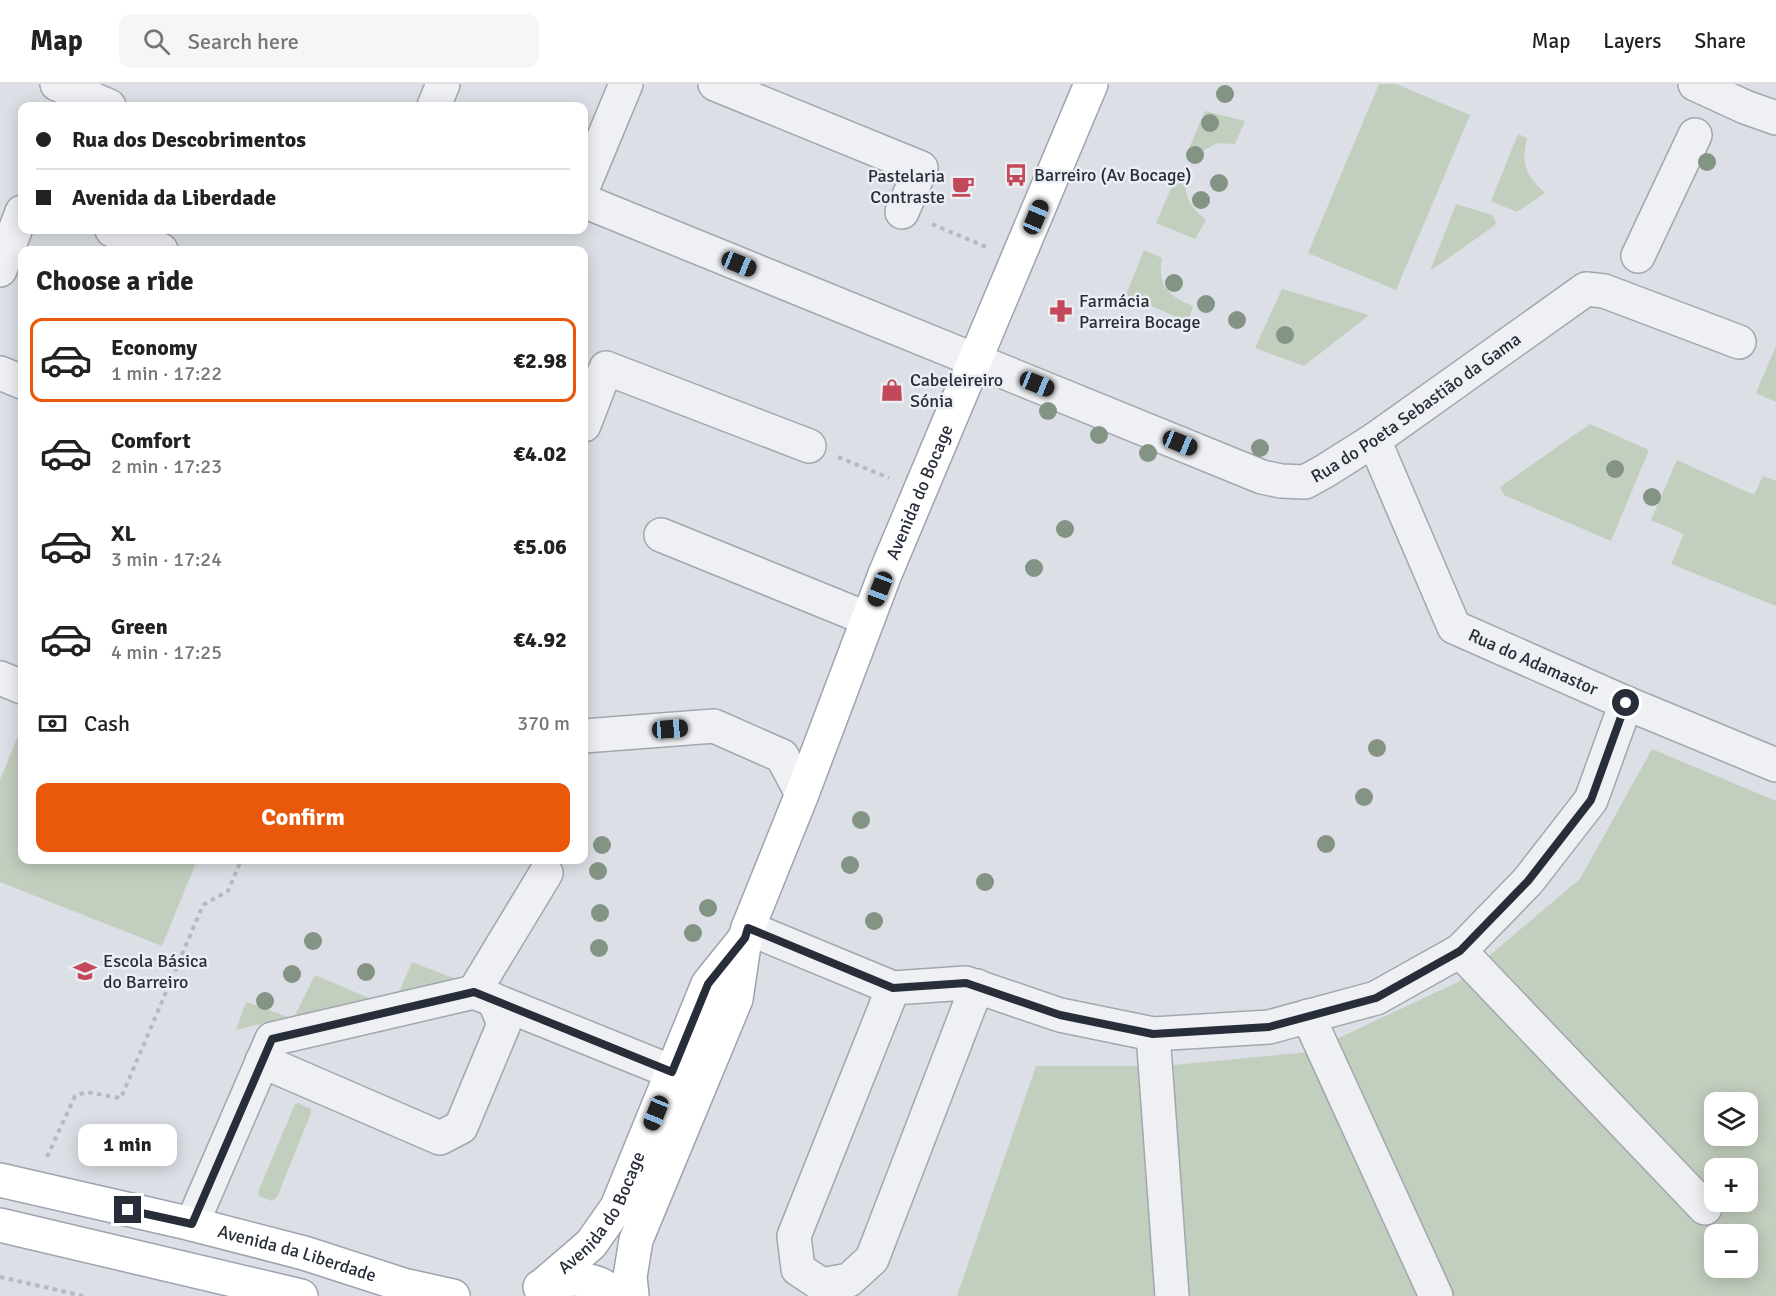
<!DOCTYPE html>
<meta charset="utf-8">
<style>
:root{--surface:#fff;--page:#f6f6f6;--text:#222;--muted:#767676;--line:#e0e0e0;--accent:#ea580c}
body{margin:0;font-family:Signika,sans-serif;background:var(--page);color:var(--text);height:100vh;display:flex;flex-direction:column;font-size:22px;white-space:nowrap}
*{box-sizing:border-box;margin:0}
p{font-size:20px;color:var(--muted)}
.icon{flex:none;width:33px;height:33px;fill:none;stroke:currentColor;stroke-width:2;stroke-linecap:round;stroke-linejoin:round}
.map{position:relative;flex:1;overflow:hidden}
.sheet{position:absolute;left:18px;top:162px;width:570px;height:618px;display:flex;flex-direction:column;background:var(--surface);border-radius:12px;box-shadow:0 3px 15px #0003}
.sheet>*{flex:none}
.top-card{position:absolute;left:18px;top:18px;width:570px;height:132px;border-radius:12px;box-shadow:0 3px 15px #0003;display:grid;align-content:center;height:132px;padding:0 18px;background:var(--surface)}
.controls{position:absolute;left:1704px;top:1008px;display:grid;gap:12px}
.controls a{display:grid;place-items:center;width:54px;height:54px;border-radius:12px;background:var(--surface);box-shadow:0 3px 15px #0003;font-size:30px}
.end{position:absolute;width:27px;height:27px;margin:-14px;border:8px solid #272e3a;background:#fff;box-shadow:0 0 0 3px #fff}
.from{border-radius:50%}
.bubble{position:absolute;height:42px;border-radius:12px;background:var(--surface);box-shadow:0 3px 15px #0003;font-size:20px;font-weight:700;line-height:42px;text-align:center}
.car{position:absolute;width:18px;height:36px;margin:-18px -9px;border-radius:8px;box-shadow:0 0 4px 2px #0007;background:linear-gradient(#222 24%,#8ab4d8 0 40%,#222 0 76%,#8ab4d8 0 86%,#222 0)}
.top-card b{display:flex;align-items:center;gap:21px;height:57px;font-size:22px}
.top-card b+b{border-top:2px solid var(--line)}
.top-card i{width:15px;height:15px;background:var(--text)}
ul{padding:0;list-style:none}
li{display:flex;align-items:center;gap:18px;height:84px;margin:0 12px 9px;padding:0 6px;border:3px solid transparent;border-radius:12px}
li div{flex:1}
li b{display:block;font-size:22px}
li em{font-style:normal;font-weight:700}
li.current{border-color:var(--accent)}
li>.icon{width:54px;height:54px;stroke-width:1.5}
h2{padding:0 18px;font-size:27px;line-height:72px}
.pay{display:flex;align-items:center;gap:15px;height:66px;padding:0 18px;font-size:22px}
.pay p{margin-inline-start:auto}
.cta{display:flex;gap:12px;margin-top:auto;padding:12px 18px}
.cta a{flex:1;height:69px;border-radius:12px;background:var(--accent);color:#fff;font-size:24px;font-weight:700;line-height:69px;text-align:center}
header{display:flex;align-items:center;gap:36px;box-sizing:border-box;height:84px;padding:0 30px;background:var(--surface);border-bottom:2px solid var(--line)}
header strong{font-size:28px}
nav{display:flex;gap:33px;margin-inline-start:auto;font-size:21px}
.search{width:420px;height:54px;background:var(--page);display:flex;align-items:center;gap:15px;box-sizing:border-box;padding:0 21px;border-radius:12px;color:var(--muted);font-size:22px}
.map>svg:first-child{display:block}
</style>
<header>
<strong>Map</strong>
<div class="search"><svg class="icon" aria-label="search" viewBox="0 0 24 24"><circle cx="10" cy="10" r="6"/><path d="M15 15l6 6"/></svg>Search here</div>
<nav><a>Map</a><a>Layers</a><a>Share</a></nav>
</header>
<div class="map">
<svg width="1776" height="1212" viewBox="0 0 1776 1212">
<rect width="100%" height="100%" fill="#dcdfe5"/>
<path fill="#c2cebe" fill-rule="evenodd" d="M 1379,0 L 1396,0 L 1470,31 L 1396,206 L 1308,169 Z
M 1205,27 L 1245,37 L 1235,60 L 1217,59 L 1194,72 L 1187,69 Z
M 1518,50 L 1527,54 C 1521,81 1525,90 1545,109 L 1517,128 L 1491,117 Z
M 1178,88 L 1186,92 C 1183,112 1191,124 1206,136 L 1195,155 L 1156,139 Z
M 1456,120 L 1492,131 L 1496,138 L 1494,142 L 1430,187 Z
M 1144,166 L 1162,174 C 1157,202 1169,213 1193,222 L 1188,238 L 1126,211 Z
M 1282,205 L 1369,231 L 1304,282 L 1255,264 Z
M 1776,262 L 1776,318 L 1756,309 Z
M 1590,340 L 1649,366 L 1611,457 L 1504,411 L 1500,403 Z
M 1677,376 L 1754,411 L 1763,392 L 1776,397 L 1776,522 L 1671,480 L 1684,450 L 1651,436 Z
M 17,654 L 22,656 L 22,776 L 197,776 L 162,862 L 0,798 L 0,696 Z
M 1652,665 L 1776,717 L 1776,1212 L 957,1212 L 1036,982 L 1164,982 L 1309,968 L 1458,898 L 1580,795 ZM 1714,1018 L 1748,1018 L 1748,1052 L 1714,1052 ZM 1714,1084 L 1748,1084 L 1748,1118 L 1714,1118 ZM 1714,1150 L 1748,1150 L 1748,1184 L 1714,1184 Z
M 412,878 L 453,894 L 454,898 L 399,908 Z
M 315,891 L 371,915 L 294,933 Z
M 246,918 L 288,933 L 236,946 Z
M 298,1019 L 311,1025 L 311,1029 L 277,1113 L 272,1117 L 259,1112 L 258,1108 L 295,1020 Z"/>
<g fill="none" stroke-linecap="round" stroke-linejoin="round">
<g stroke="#a2a6ae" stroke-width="36">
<g id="minor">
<path d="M 57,0 L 109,22"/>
<path d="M 715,0 L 921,84 L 902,128"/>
<path d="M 1695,0 L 1745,23 L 1776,34"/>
<path d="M 434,22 L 443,0"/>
<path d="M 584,101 L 626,0"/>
<path id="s1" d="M 584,117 L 1262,393 L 1281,397 L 1305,398 L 1325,387 L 1374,356 L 1586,205 L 1604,207 L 1739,258"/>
<path d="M 112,146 L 161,166"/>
<path d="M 1638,172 L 1695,51"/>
<path d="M 0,186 L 22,128"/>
<path d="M 0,289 L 22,298"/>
<path d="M 584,341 L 606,284 L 809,362"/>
<path id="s2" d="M 1374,356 L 1454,543 L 1626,619 L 1776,681"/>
<path d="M 661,451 L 868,535"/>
<path d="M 0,594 L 22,603"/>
<path d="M 584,652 L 714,642 L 782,672 L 802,710"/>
<path d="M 748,844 L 893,904 L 966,899 L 1060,931 L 1153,950 L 1269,943 L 1376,914 L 1460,867 L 1528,797 L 1591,716 L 1626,619"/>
<path d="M 1460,867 L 1705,1124"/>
<path d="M 893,904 L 794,1152 L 798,1185 L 822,1201 L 849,1196 L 872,1175 L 977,902"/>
<path d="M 474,908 L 546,789"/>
<path d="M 1308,932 L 1436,1212"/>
<path d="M 1153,950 L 1172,1212"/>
<path d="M 262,977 L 440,1054 L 461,1043 L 504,940 L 494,916"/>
<path d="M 192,1140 L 272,955 L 474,908 L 672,988"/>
</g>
</g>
<g stroke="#9ca4b0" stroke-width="36">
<g id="major">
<path id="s3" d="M 0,1096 L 192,1140 L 304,1169 L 403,1201 L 453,1212"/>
<path d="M 0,1141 L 301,1212"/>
<path d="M 540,1203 C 565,1192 596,1191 616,1212"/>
<path id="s4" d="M 541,1203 L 591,1160 L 617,1123 L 708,900 L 745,854"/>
<path id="s5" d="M 632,1212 L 630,1193 L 636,1156 L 736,915 L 745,854 L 748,844 L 802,710 L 885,490 L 1091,0"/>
</g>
</g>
<path stroke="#b6bac0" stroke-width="4" stroke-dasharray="4.5 4.5" stroke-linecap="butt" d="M 932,140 L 986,163
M 838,373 L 889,394
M 47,1073 L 75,1012 L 86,1008 L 121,1014 L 203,821 L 228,807 L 241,776
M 0,1193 L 83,1212"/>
<use href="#minor" stroke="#eef0f4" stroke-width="33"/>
<use href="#major" stroke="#fff" stroke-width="33"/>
</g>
<g fill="#839384">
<circle cx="1225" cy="10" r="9"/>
<circle cx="1210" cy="39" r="9"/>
<circle cx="1195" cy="71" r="9"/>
<circle cx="1707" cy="78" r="9"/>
<circle cx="1219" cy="99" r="9"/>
<circle cx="1201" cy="116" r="9"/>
<circle cx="1174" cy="199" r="9"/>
<circle cx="1206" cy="220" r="9"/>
<circle cx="1237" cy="236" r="9"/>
<circle cx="1285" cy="251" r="9"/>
<circle cx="1048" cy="327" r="9"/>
<circle cx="1099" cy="351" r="9"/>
<circle cx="1260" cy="364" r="9"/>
<circle cx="1148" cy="369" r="9"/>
<circle cx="1615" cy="385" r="9"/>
<circle cx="1652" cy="413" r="9"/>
<circle cx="1065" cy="445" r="9"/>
<circle cx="1034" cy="484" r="9"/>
<circle cx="1377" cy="664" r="9"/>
<circle cx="1364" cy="713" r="9"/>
<circle cx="861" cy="736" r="9"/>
<circle cx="1326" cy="760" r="9"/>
<circle cx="602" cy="761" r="9"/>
<circle cx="850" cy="781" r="9"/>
<circle cx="598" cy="787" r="9"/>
<circle cx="985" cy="798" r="9"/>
<circle cx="708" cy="824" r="9"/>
<circle cx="600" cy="829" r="9"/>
<circle cx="874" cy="837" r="9"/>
<circle cx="693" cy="849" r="9"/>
<circle cx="313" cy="857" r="9"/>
<circle cx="599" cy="864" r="9"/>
<circle cx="366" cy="888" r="9"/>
<circle cx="292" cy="890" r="9"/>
<circle cx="265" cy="917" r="9"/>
</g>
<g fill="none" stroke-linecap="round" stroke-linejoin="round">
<path stroke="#272e3a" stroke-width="8" d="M 128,1126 L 192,1140 L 272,955 L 474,908 L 672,988 L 708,900 L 745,854 L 748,844 L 893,904 L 966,899 L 1060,931 L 1153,950 L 1269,943 L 1376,914 L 1460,867 L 1528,797 L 1591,716 L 1626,619"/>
</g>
<defs>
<g id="bus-bare" transform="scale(1.8)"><path d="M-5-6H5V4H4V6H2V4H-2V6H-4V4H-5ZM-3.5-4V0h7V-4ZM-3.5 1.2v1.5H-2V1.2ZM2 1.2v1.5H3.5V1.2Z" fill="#c34859" stroke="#ebeef3" stroke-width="2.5" paint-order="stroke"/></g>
<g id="cafe-bare" transform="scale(1.8)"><path d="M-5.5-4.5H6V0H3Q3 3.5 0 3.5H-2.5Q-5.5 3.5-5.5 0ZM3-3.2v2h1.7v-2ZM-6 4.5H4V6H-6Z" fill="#c34859" stroke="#ebeef3" stroke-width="2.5" paint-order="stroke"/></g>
<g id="pharmacy-bare" transform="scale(1.8)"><path d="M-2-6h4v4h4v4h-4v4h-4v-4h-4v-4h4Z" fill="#c34859" stroke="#ebeef3" stroke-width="2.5" paint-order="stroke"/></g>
<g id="shop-bare" transform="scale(1.8)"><path d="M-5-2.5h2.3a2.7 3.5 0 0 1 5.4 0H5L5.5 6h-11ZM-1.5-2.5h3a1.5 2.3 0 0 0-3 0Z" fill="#c34859" stroke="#ebeef3" stroke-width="2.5" paint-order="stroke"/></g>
<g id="school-bare" transform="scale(1.8)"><path d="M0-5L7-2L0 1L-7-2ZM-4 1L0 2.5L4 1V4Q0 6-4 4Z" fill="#c34859" stroke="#ebeef3" stroke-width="2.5" paint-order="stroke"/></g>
</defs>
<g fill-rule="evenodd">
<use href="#bus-bare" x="1016" y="91"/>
<use href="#cafe-bare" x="963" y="102"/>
<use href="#pharmacy-bare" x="1061" y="227"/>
<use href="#shop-bare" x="892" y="306"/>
<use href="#school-bare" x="85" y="887"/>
</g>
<g text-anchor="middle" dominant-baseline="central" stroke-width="5" stroke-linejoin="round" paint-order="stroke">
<g font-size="18" fill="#272e3a" stroke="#ebeef3" text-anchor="start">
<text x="1034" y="91">Barreiro (Av Bocage)</text>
<text x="945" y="92" text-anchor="end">Pastelaria<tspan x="945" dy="21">Contraste</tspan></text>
<text x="1079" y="217">Farmácia<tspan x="1079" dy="21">Parreira Bocage</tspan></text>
<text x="910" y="296">Cabeleireiro<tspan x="910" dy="21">Sónia</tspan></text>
<text x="103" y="877">Escola Básica<tspan x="103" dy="21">do Barreiro</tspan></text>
</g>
<g font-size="18" fill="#272e3a" stroke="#ebeef3">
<text stroke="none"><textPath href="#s1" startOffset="909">Rua do Poeta Sebastião da Gama</textPath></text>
<text stroke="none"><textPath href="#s5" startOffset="858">Avenida do Bocage</textPath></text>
<text stroke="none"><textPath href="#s2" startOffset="290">Rua do Adamastor</textPath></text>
<text stroke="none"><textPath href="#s4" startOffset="98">Avenida do Bocage</textPath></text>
<text stroke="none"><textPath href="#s3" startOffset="306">Avenida da Liberdade</textPath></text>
</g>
</g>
</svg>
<div class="controls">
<a><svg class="icon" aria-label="layers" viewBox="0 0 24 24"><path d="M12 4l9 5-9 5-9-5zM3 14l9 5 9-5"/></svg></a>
<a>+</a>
<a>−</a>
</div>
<i class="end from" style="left:1626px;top:619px"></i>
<i class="end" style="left:128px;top:1126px"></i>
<div class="bubble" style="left:78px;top:1040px;width:99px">1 min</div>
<i class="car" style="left:1036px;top:133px;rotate:23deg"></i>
<i class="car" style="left:739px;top:180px;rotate:112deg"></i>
<i class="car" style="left:1037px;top:300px;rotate:112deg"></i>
<i class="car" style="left:1180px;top:359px;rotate:112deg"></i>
<i class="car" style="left:880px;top:505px;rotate:201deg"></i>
<i class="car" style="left:670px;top:645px;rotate:86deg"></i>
<i class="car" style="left:656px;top:1029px;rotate:202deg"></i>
<div class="top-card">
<b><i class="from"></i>Rua dos Descobrimentos</b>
<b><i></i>Avenida da Liberdade</b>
</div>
<section class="sheet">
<h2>Choose a ride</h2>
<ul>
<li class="current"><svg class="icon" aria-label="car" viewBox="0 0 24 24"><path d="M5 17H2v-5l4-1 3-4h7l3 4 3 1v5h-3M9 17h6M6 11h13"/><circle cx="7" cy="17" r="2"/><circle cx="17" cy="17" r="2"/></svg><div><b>Economy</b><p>1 min · 17:22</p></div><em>€2.98</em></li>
<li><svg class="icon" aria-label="car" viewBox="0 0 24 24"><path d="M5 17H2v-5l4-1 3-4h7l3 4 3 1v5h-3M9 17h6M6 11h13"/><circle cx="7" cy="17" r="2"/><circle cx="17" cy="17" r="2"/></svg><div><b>Comfort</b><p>2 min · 17:23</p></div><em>€4.02</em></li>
<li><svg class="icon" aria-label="car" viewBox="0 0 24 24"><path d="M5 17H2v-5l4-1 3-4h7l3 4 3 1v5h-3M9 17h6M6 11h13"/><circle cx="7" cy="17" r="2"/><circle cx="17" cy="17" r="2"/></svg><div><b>XL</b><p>3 min · 17:24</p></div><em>€5.06</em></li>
<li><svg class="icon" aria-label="car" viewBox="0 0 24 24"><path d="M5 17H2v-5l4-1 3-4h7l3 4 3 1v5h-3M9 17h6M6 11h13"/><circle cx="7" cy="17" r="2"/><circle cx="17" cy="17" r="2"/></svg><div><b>Green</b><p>4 min · 17:25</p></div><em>€4.92</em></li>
</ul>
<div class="pay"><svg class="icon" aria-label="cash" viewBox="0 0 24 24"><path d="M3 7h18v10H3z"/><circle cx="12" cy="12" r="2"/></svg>Cash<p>370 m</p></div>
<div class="cta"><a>Confirm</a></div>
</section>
</div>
